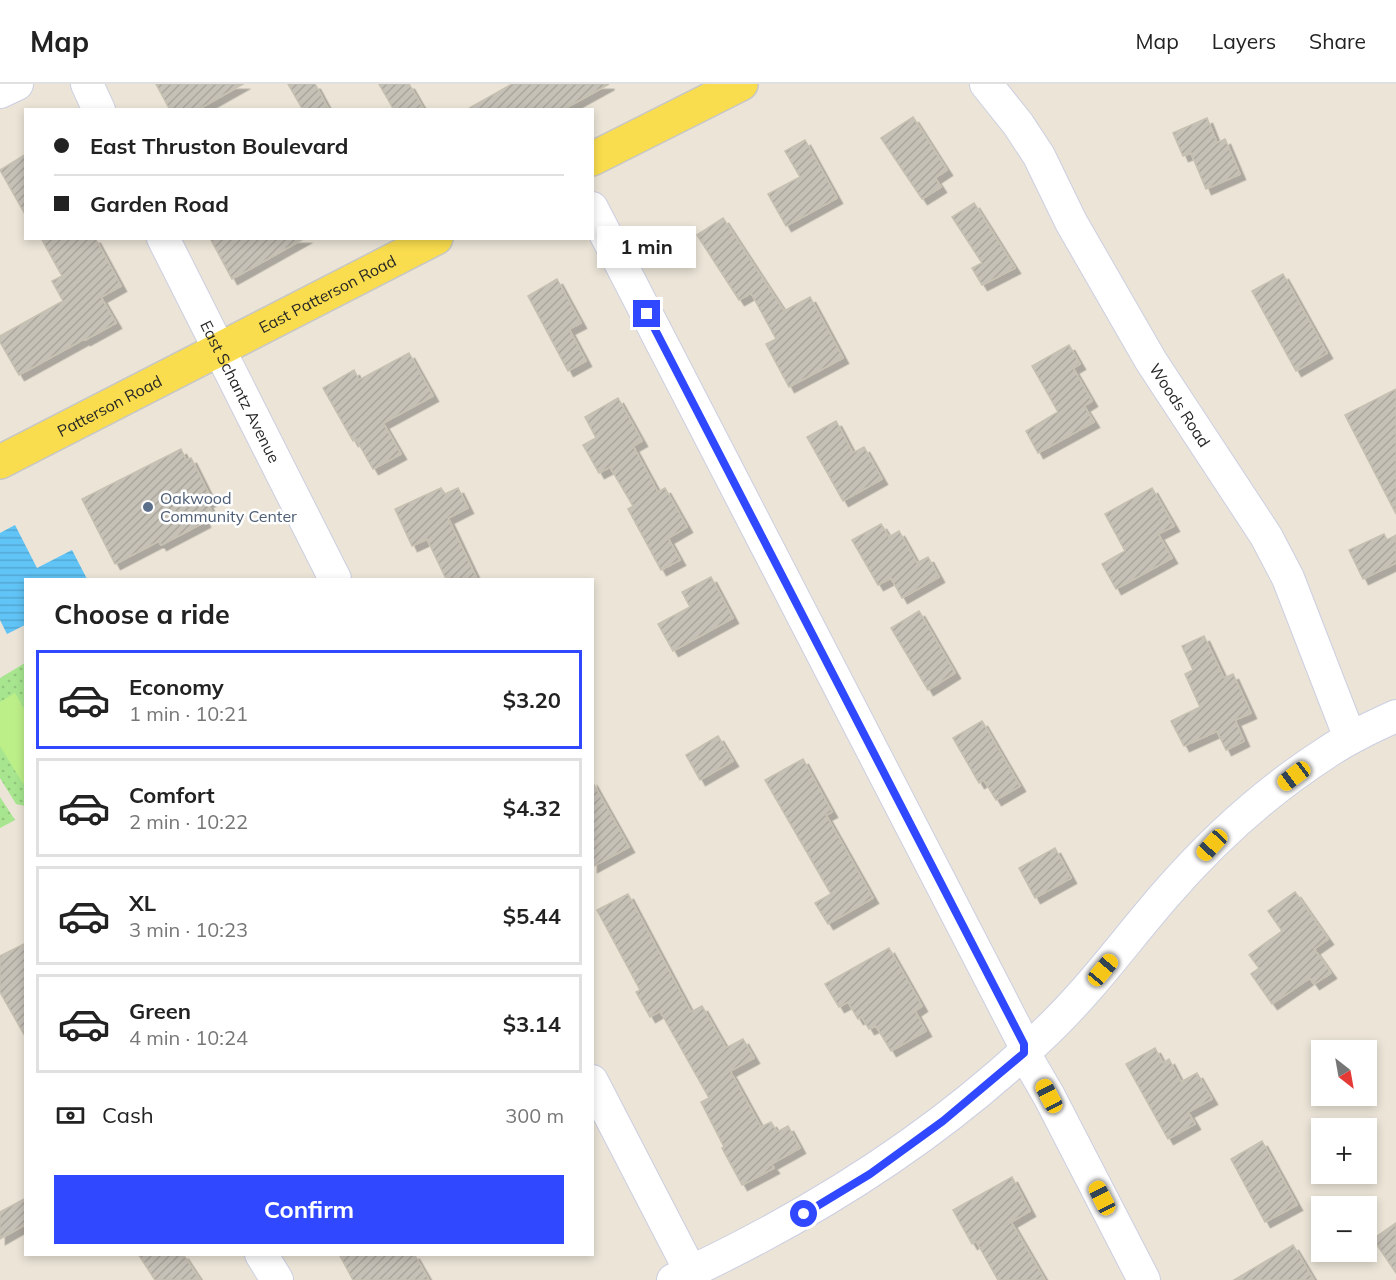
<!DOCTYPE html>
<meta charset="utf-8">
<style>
:root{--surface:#fff;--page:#f6f6f6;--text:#222;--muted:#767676;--line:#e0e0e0;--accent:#3048ff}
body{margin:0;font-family:Mulish,sans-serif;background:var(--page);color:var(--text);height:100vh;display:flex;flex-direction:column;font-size:22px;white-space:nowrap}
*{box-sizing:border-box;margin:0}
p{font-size:20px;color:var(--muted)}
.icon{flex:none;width:33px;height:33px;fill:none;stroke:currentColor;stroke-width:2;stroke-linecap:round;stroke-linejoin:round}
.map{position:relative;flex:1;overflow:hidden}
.side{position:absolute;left:24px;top:494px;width:570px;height:678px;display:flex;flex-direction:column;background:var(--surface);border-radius:0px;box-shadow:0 3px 9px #0003}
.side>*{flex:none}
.hud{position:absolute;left:24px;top:24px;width:570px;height:132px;border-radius:0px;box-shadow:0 3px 9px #0003;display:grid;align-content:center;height:132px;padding:0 30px;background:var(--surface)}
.needle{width:39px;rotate:149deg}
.controls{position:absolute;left:1311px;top:956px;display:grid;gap:12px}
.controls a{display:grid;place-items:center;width:66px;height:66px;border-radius:0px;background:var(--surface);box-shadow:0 3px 9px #0003;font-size:30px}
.end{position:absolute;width:27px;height:27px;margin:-14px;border:8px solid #3048ff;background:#fff;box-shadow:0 0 0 3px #fff}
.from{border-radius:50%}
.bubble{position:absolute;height:42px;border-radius:0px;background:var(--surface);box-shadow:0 3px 9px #0003;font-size:20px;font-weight:700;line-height:42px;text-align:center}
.car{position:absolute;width:18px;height:36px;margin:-18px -9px;border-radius:8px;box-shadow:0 0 4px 2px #0007;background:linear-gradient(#f5c518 24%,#345 0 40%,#f5c518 0 76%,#345 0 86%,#f5c518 0)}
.hud b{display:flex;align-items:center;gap:21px;height:57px;font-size:22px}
.hud b+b{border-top:2px solid var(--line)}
.hud i{width:15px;height:15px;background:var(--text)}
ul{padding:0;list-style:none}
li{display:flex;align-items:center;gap:18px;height:99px;margin:0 12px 9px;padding:0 18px;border:3px solid var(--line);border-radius:0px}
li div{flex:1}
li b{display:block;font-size:22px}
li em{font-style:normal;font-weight:700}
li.current{border-color:var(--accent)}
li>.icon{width:54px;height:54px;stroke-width:1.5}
h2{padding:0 30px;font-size:27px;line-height:72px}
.pay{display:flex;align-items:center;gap:15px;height:66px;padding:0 30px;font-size:22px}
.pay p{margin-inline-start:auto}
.action{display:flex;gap:12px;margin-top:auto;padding:12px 30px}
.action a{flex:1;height:69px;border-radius:0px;background:var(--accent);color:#fff;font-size:24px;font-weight:700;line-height:69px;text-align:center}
header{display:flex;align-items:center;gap:36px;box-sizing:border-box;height:84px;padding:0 30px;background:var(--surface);border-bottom:2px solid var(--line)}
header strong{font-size:28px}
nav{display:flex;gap:33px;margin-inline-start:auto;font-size:21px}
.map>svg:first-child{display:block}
</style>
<header>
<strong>Map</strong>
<nav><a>Map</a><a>Layers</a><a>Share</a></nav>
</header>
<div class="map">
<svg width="1396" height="1196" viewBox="0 0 1396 1196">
<defs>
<pattern id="park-dots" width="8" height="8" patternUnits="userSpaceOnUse" patternTransform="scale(1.5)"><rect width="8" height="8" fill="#a7e68f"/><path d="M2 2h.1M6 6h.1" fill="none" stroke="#90c57b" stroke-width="1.8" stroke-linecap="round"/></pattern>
<pattern id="water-rules" width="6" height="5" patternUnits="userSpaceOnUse" patternTransform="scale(1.5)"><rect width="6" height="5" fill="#61c4f6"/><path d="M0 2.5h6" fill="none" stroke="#54a8d3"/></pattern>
<pattern id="building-hatch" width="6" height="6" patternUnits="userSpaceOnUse" patternTransform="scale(1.5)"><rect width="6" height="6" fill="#c6c1b7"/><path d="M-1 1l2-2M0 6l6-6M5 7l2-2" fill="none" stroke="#aaa69d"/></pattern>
<filter id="shadow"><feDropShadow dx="5.5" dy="5.5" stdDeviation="0" flood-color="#0004"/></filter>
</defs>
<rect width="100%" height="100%" fill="#ebe4d7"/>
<path fill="url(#park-dots)" d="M 25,579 L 25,722 L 16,720 L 0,694 L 0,594 Z
M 0,713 L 15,736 L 0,744 Z"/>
<path fill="#bdef89" d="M 15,609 L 25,626 L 25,703 L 0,662 L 0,618 Z"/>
<path fill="url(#water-rules)" d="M 15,441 L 37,484 L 72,466 L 87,495 L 26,495 L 25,541 L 7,550 L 0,536 L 0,449 Z"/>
<path fill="url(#building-hatch)" stroke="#c6c0b1" stroke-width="1.5" filter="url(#shadow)" d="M 156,0 L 243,0 L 197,26 L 170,26 Z
M 288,0 L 315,0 L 329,26 L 303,26 Z
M 379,0 L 409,0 L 424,26 L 394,26 Z
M 512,0 L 609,0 L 562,26 L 466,26 Z
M 913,33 L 947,86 L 935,94 L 941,103 L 922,115 L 881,54 Z
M 1207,34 L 1217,59 L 1225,55 L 1240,90 L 1206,105 L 1191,69 L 1183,72 L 1173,49 Z
M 805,56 L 837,114 L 786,142 L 768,110 L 800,93 L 785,67 Z
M 26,70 L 26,132 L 0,86 Z
M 974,119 L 1015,184 L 982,201 L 972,184 L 982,179 L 952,133 Z
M 723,134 L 784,227 L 810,213 L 843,274 L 789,303 L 766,260 L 776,255 L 751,209 L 739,216 L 697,151 Z
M 41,154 L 95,154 L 121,202 L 101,213 L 116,239 L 85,256 L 84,255 L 19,291 L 0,258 L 0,252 L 63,217 L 52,197 L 62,192 Z
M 210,154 L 305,154 L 232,195 Z
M 1283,190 L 1327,269 L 1296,287 L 1252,207 Z
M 557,195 L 581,239 L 569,245 L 586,277 L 568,287 L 528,212 Z
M 1069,261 L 1080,280 L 1073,284 L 1092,317 L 1084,322 L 1094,338 L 1038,369 L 1026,347 L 1058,328 L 1032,282 Z
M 409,269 L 433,312 L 383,339 L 401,370 L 373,385 L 356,355 L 353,357 L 323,304 L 354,286 L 359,296 Z
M 1396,305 L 1396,430 L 1345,331 Z
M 618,314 L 642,357 L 633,362 L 658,408 L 665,404 L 687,443 L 668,454 L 680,476 L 661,486 L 628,425 L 633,422 L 610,383 L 599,389 L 583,361 L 596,354 L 585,333 Z
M 836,337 L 853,369 L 864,363 L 882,395 L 843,417 L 807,353 Z
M 181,365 L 186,376 L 191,374 L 212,416 L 207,418 L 212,428 L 203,433 L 205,438 L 161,461 L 159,457 L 115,480 L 82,415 Z
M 441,404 L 445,410 L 458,404 L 468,424 L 448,434 L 477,495 L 446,495 L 427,455 L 412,462 L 395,425 Z
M 1152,404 L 1174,442 L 1158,450 L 1172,474 L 1116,505 L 1102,480 L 1125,467 L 1105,430 Z
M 881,440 L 889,453 L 899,447 L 917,479 L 928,473 L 939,493 L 902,514 L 891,494 L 878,501 L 852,456 Z
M 1384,450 L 1387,456 L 1396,451 L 1396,479 L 1363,495 L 1349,466 Z
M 711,493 L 733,534 L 673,567 L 658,540 L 690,523 L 682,508 Z
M 919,527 L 955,589 L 928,606 L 891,544 Z
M 1204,552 L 1224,594 L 1233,590 L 1251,629 L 1235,636 L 1244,657 L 1226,666 L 1217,647 L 1184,662 L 1171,637 L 1200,623 L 1185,590 L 1193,586 L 1182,562 Z
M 982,637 L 1020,702 L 996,716 L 984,696 L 979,699 L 953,654 Z
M 718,652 L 733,677 L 700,696 L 686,671 Z
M 803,675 L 832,728 L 826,731 L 873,814 L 828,840 L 815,819 L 831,810 L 765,696 Z
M 592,697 L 629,763 L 592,783 Z
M 1055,764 L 1071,794 L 1035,814 L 1019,784 Z
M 1295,808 L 1328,855 L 1314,865 L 1331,889 L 1314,900 L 1310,894 L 1272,920 L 1251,890 L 1259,884 L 1249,871 L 1282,847 L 1268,827 Z
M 628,810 L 691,928 L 702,922 L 726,964 L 743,955 L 754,974 L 730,987 L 761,1043 L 771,1038 L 777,1048 L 788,1042 L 800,1064 L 771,1080 L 774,1084 L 742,1101 L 722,1064 L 724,1063 L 701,1018 L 709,1014 L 660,927 L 650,933 L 636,908 L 640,906 L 597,826 Z
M 26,859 L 26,954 L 0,908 L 0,872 Z
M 889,864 L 922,922 L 915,927 L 926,947 L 891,967 L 876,942 L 869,945 L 862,933 L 858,935 L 848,918 L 839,923 L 825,900 Z
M 1155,964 L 1163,979 L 1169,975 L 1181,998 L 1197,989 L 1212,1015 L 1188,1028 L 1195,1040 L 1168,1055 L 1126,980 Z
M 1262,1057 L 1297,1121 L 1265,1138 L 1231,1075 Z
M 1012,1093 L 1030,1127 L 1011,1138 L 1045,1196 L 998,1196 L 976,1157 L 972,1160 L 953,1126 Z
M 26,1114 L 26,1140 L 0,1155 L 0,1128 Z
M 1396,1139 L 1396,1189 L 1373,1155 Z
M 1293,1161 L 1314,1196 L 1234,1196 Z
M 138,1170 L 183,1170 L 200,1196 L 155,1196 Z
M 339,1170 L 414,1170 L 429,1196 L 353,1196 Z"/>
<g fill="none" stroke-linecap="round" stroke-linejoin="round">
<g stroke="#cccfe2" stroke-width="34">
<g id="minor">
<path d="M 87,0 L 99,26"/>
<path id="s1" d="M 986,0 L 1018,40 L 1039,72 L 1071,138 L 1151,277 L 1266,452 L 1288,494 L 1350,654"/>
<path d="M 0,8 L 17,0"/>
<path d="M 592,124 L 1024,960 L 1024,969 L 1049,1012 L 1144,1196"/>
<path id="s2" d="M 163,154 L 335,495"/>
<path d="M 592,997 L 695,1196"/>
<path d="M 261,1170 L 277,1196"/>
<path d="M 673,1196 C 810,1133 939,1052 1047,947 C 1091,905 1126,856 1166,810 C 1212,757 1267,707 1326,669 C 1348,654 1372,643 1396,632"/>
</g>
</g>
<g stroke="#c7c7c7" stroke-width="36">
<g id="major">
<path d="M 592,75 L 741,0"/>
<path id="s3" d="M 0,378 L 436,154"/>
</g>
</g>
<use href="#minor" stroke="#fff" stroke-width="32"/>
<use href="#major" stroke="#f9dd4e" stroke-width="33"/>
</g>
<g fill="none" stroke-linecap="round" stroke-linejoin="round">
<path stroke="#3048ff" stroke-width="8" d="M 647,230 L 1024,960 L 1024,969 L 943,1037 L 870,1090 L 804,1130"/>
</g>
<circle fill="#5c6f8a" stroke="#fff" stroke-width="2" cx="148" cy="423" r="6"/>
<g text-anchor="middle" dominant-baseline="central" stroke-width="5" stroke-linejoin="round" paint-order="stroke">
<g font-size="16" fill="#272727" stroke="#fff">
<text stroke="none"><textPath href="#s3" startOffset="368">East Patterson Road</textPath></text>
<text stroke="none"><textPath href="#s2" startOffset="172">East Schantz Avenue</textPath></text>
<text stroke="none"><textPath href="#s1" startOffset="376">Woods Road</textPath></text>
<text stroke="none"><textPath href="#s3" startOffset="123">Patterson Road</textPath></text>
</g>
<g font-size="16" fill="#4e5e75" stroke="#fff" text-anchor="start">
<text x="160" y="414">Oakwood<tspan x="160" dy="18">Community Center</tspan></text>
</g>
</g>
</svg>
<div class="controls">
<a><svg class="needle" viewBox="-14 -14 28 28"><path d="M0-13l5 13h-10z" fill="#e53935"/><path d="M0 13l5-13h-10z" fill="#767676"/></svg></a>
<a>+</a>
<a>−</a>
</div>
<i class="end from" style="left:804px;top:1130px"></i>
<i class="end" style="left:647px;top:230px"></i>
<div class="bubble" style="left:597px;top:142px;width:99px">1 min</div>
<i class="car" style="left:1294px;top:692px;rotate:233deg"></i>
<i class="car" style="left:1212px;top:761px;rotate:223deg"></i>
<i class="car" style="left:1103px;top:886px;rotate:40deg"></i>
<i class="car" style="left:1049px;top:1012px;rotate:332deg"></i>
<i class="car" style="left:1102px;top:1114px;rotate:333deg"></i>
<div class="hud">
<b><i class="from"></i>East Thruston Boulevard</b>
<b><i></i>Garden Road</b>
</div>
<section class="side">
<h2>Choose a ride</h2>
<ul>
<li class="current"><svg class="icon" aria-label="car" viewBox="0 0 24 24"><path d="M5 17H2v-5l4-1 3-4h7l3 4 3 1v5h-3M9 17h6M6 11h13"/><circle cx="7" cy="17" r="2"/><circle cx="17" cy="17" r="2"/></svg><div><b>Economy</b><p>1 min · 10:21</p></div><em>$3.20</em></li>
<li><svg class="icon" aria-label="car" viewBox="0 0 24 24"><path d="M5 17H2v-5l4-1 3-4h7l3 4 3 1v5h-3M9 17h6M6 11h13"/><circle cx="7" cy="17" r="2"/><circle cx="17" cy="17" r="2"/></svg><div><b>Comfort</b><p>2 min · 10:22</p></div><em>$4.32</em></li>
<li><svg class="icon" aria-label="car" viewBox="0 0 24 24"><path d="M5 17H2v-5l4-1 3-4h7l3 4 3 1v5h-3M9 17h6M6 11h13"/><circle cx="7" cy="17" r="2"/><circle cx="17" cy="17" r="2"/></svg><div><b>XL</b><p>3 min · 10:23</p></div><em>$5.44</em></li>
<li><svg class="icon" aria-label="car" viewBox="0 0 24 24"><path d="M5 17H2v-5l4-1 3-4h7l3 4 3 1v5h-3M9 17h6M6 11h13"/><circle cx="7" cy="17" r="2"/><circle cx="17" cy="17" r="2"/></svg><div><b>Green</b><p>4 min · 10:24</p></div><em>$3.14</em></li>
</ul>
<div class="pay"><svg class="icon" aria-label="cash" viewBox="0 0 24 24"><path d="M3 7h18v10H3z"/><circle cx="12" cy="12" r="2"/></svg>Cash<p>300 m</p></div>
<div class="action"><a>Confirm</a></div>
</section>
</div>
